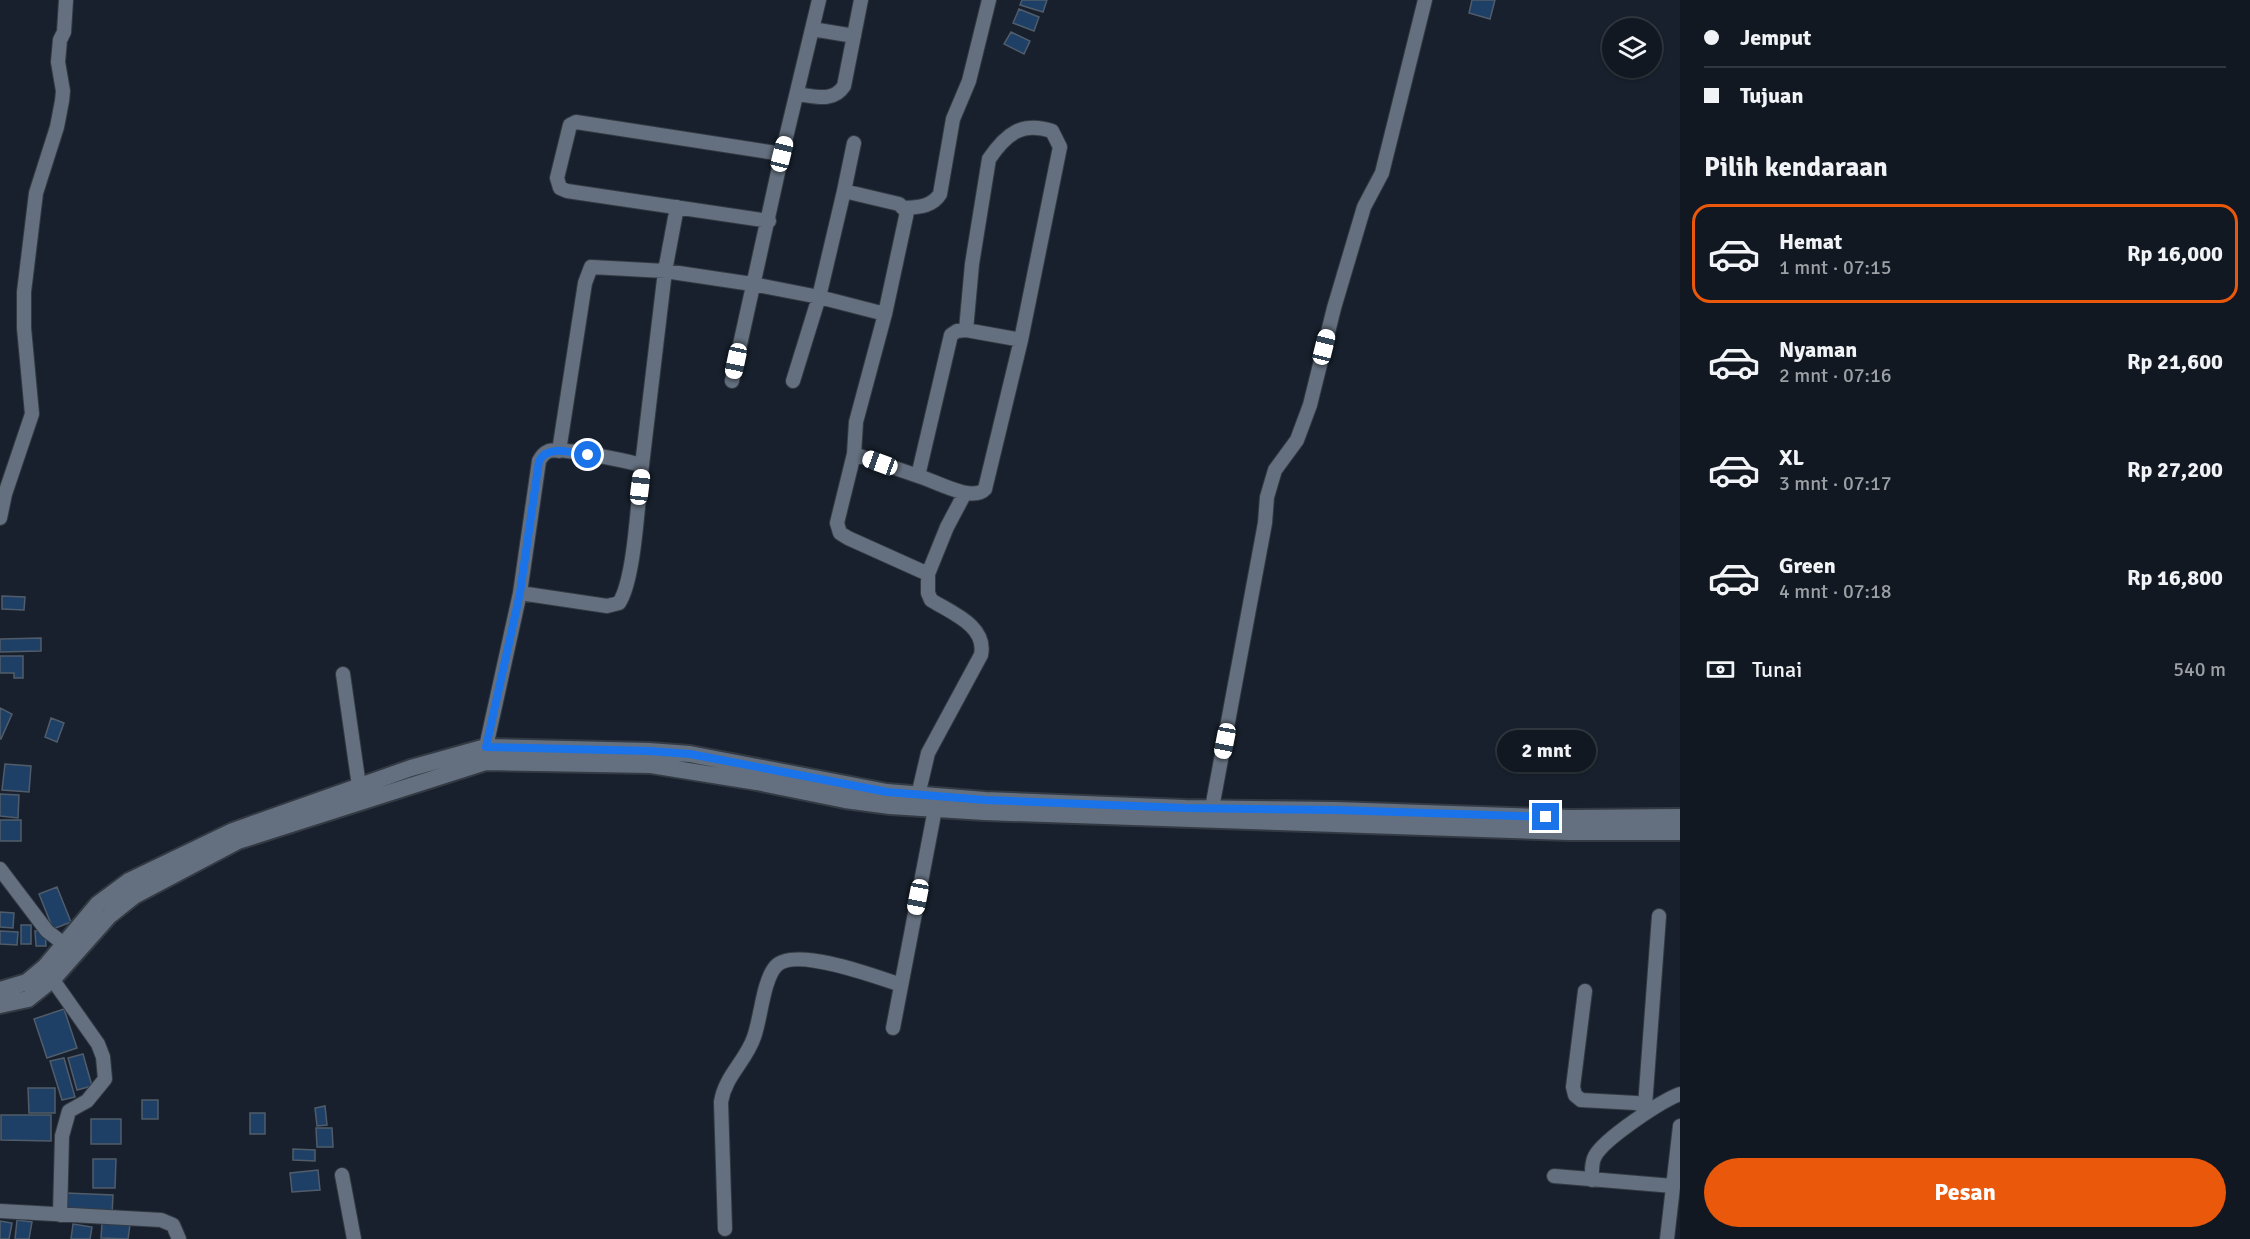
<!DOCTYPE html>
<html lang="id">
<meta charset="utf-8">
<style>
:root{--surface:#111821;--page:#1a212a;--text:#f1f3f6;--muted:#9ca0a5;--line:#30373f;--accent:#ea580c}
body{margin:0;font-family:Signika,sans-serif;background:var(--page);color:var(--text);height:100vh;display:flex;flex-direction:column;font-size:22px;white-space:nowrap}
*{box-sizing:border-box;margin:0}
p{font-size:20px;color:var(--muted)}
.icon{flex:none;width:33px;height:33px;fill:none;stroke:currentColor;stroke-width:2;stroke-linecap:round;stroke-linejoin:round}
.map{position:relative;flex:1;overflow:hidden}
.sheet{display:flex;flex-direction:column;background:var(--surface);width:570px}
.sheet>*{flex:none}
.guide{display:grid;align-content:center;height:132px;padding:0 24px;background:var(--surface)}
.tools{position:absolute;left:1602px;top:18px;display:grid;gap:12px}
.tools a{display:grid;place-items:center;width:60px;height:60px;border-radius:50%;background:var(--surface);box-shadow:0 2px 4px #0004,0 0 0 2px var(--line);font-size:30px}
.end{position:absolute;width:27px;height:27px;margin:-14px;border:8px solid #1a73e8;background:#fff;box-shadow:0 0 0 3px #fff}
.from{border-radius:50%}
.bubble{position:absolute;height:42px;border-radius:21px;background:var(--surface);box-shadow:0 2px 4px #0004,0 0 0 2px var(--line);font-size:20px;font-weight:800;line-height:42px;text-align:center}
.car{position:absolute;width:18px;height:36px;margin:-18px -9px;border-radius:8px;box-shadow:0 0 4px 2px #0007;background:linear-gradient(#fff 24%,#345 0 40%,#fff 0 76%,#345 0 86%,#fff 0)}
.guide b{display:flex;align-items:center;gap:21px;height:57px;font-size:22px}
.guide b+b{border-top:2px solid var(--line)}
.guide i{width:15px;height:15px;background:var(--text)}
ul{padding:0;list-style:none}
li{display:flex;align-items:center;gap:18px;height:99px;margin:0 12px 9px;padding:0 12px;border:3px solid transparent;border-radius:18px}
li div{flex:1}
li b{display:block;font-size:22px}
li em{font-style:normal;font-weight:800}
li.selected{border-color:var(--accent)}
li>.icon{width:54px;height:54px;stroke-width:1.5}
h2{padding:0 24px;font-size:27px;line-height:72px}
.pay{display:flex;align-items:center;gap:15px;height:66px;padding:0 24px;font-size:22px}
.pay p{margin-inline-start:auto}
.action{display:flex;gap:12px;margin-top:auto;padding:12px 24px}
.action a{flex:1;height:69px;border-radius:36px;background:var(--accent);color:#fff;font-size:24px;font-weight:800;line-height:69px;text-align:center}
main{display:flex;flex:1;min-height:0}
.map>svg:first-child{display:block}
</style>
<main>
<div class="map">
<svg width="1680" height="1239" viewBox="0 0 1680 1239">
<rect width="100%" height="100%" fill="#17202c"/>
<path fill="#1e4066" stroke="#515c6a" stroke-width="1.5" d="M 1022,0 L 1047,0 L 1043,12 L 1020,5 Z
M 1472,0 L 1495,0 L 1490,19 L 1469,13 Z
M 1019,9 L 1039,17 L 1034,31 L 1013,23 Z
M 1011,32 L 1030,41 L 1024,54 L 1004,44 Z
M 2,596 L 25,597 L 24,610 L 2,609 Z
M 41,638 L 41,651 L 0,652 L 0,639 Z
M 0,656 L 23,656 L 23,678 L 14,678 L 14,673 L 0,673 Z
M 0,708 L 12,714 L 1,739 L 0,739 Z
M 51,718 L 64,723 L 57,742 L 45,737 Z
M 5,764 L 31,766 L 29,792 L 2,790 Z
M 0,794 L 19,795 L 18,818 L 0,816 Z
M 0,820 L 21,820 L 21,841 L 0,841 Z
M 57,887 L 71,922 L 53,929 L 39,894 Z
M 0,912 L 14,913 L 13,928 L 0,927 Z
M 21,925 L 31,925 L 31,944 L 21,944 Z
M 45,930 L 46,946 L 36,946 L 35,931 Z
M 0,931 L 18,932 L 17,945 L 0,944 Z
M 64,1009 L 77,1048 L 47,1058 L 34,1019 Z
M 83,1054 L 92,1086 L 77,1090 L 68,1058 Z
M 64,1058 L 75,1097 L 62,1100 L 50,1061 Z
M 28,1088 L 55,1088 L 55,1113 L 29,1113 Z
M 142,1100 L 158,1100 L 158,1119 L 142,1119 Z
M 325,1106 L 327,1125 L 317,1126 L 315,1108 Z
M 250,1113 L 265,1113 L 265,1134 L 250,1134 Z
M 1,1115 L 51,1115 L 51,1141 L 1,1140 Z
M 91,1119 L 121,1119 L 121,1144 L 91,1144 Z
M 316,1128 L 332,1128 L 333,1147 L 317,1147 Z
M 293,1149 L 315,1150 L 315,1161 L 293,1160 Z
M 93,1159 L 116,1159 L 115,1188 L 93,1188 Z
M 318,1170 L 320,1190 L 292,1192 L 290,1173 Z
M 66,1193 L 113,1195 L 112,1215 L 65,1212 Z
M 17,1220 L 32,1222 L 29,1239 L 15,1239 Z
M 0,1221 L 12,1223 L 9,1239 L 0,1239 Z
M 102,1223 L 130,1225 L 128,1239 L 101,1238 Z
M 73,1224 L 92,1227 L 90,1239 L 71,1239 Z"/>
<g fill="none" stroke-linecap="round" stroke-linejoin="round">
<g stroke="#333a44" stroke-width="16">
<path id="minor" d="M 812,29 L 854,36
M 797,94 C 814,96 833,103 844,86 L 861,0
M 844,191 L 854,143
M 905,208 C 918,207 932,207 940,194 L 953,119 L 969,81 L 989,0
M 769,221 L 567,191 L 560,188 L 557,178 L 569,129 L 570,125 L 576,122 L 782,154
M 732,381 L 782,154 L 819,0
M 793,381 L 819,297 L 844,191 L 899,204 L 907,212 L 885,314
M 559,451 L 585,283 L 591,267 L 665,271 L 752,284 L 819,297 L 885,314 L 856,422 L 854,454 L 837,523 L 840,533 L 848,538 L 928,574 L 928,593 L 931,600 C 952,613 987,626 981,655 L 928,753 L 916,804
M 854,454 L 918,476 L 951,335 L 957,331 L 966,330 L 1021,340
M 918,476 C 934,480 972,503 985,489 L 1021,340 L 1060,147 L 1052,131 C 1022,121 1006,134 989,159 L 972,264 L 966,330
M 0,518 L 5,494 L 32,414 L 24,328 L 24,292 L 36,193 L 57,127 L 62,101 L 63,91 L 58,62 L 60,40 L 64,32 L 66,0
M 928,574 L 947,527 L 965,493
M 520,593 L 607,606 L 619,603 C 635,579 638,497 642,465
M 343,674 L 359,786
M 486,747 L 520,593 L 539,461 C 541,457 544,453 549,451 C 562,447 626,461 642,465 L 665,271 L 677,207
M 1212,808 L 1265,523 L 1267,497 L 1275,470 L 1297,440 L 1310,405 L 1334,308 L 1364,207 L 1382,173 L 1425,0
M 0,869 L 47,931 L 64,944
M 48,973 L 98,1044 L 103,1057 L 105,1079 L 87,1101 L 69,1111 L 62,1136 L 60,1215
M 1585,991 L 1573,1087 L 1575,1095 L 1581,1100 L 1636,1103 L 1651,1108
M 893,1028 L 935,809
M 1645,1106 L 1659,916
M 342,1175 L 354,1239
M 1554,1176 L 1673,1186
M 1592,1180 C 1592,1172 1591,1163 1595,1156 C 1604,1139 1661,1101 1680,1094
M 0,1211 L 161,1220 L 173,1225 L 179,1239
M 725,1229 L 721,1102 C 725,1076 746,1061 754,1037 C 761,1018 763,980 776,966 C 795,946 877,977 901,985
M 1667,1239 L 1680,1126"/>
</g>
<g stroke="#333a44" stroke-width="20">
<path id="tertiary" d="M 0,990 L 27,982 L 45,967 L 98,904 L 129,881 L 233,831 L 411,768 L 486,747 L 649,751 L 690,754 L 887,792 L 985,800 L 1185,808 L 1336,810 L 1570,818 L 1680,817
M 0,1005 L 28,999 L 53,979 L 109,916 L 134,896 L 238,841 L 486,762 L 651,765 L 757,782 L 845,800 L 890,806 L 985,812 L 1569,832 L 1680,832"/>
</g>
<use href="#minor" stroke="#64707f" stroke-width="14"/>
<use href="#tertiary" stroke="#64707f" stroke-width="16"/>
</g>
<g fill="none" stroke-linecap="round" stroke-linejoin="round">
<path stroke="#1a73e8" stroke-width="8" d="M 588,455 C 572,453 548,444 539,461 L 520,593 L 486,747 L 649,751 L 690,754 L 887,792 L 985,800 L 1185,808 L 1336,810 L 1546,817"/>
</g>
</svg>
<div class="tools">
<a><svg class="icon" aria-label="layers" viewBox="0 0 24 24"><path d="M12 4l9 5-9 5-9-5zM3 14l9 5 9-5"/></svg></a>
</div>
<i class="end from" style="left:588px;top:455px"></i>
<i class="end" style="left:1546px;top:817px"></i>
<div class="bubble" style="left:1497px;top:730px;width:99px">2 mnt</div>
<i class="car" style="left:782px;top:154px;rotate:14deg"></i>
<i class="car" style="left:1324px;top:347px;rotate:14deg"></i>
<i class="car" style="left:736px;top:361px;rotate:192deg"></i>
<i class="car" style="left:880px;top:463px;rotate:290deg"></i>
<i class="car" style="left:640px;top:487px;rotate:7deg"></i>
<i class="car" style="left:1225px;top:741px;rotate:191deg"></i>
<i class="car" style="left:918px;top:897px;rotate:191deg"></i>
</div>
<section class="sheet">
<div class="guide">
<b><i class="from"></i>Jemput</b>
<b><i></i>Tujuan</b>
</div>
<h2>Pilih kendaraan</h2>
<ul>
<li class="selected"><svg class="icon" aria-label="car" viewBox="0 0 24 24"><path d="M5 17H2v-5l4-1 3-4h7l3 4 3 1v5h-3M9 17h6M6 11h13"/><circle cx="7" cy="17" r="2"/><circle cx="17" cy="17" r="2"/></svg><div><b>Hemat</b><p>1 mnt · 07:15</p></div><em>Rp 16,000</em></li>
<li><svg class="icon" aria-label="car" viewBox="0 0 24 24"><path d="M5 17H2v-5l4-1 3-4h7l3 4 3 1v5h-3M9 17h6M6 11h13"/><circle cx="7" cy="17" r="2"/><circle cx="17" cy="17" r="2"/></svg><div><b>Nyaman</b><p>2 mnt · 07:16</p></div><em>Rp 21,600</em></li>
<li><svg class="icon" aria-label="car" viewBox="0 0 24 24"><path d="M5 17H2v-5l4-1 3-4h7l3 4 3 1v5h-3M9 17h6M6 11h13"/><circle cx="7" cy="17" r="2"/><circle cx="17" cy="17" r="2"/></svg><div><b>XL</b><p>3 mnt · 07:17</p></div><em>Rp 27,200</em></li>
<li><svg class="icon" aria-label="car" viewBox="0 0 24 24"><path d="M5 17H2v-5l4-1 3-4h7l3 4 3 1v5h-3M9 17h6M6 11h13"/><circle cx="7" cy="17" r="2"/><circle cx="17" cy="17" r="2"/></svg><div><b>Green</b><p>4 mnt · 07:18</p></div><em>Rp 16,800</em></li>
</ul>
<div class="pay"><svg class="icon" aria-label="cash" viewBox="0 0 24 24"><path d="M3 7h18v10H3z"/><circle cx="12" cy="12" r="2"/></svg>Tunai<p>540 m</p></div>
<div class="action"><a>Pesan</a></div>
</section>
</main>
